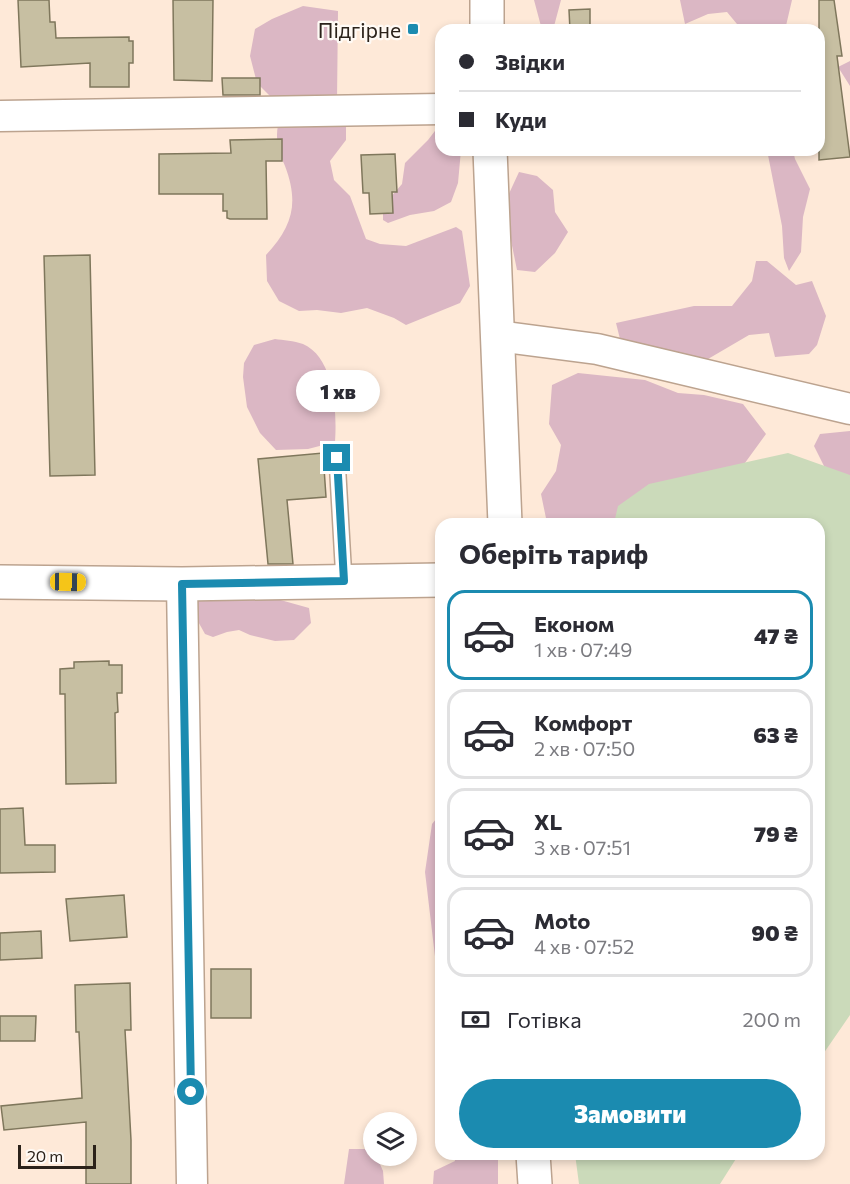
<!DOCTYPE html>
<html lang="uk">
<meta charset="utf-8">
<style>
:root{--surface:#fff;--page:#f2f2f3;--text:#2b2b33;--muted:#7c7c81;--line:#e1e1e2;--accent:#1b8bb0}
body{margin:0;font-family:Commissioner,sans-serif;background:var(--page);color:var(--text);height:100vh;display:flex;flex-direction:column;font-size:22px;white-space:nowrap}
*{box-sizing:border-box;margin:0}
p{font-size:20px;color:var(--muted)}
.icon{flex:none;width:33px;height:33px;fill:none;stroke:currentColor;stroke-width:2;stroke-linecap:round;stroke-linejoin:round}
.map{position:relative;flex:1;overflow:hidden}
.details{position:absolute;left:435px;top:518px;width:390px;height:642px;display:flex;flex-direction:column;background:var(--surface);border-radius:18px;box-shadow:0 3px 9px #0003}
.details>*{flex:none}
.guide{position:absolute;left:435px;top:24px;width:390px;height:132px;border-radius:18px;box-shadow:0 3px 9px #0003;display:grid;align-content:center;height:132px;padding:0 24px;background:var(--surface)}
.fabs{position:absolute;left:363px;top:1112px;display:grid;gap:12px}
.fabs a{display:grid;place-items:center;width:54px;height:54px;border-radius:50%;background:var(--surface);box-shadow:0 3px 9px #0003;font-size:30px}
.scale{position:absolute;left:18px;bottom:15px;width:78px;box-sizing:border-box;padding-left:6px;border:3px solid #2b221a;border-top:0;font-size:16px;line-height:21px;white-space:nowrap;color:#2b221a;-webkit-text-stroke:4px #fffaf5;paint-order:stroke}
.end{position:absolute;width:27px;height:27px;margin:-14px;border:8px solid #1b8bb0;background:#fff;box-shadow:0 0 0 3px #fff}
.from{border-radius:50%}
.bubble{position:absolute;height:42px;border-radius:21px;background:var(--surface);box-shadow:0 3px 9px #0003;font-size:20px;font-weight:800;line-height:42px;text-align:center}
.car{position:absolute;width:18px;height:36px;margin:-18px -9px;border-radius:8px;box-shadow:0 0 4px 2px #0007;background:linear-gradient(#f5c518 24%,#345 0 40%,#f5c518 0 76%,#345 0 86%,#f5c518 0)}
.guide b{display:flex;align-items:center;gap:21px;height:57px;font-size:22px}
.guide b+b{border-top:2px solid var(--line)}
.guide i{width:15px;height:15px;background:var(--text)}
ul{padding:0;list-style:none}
li{display:flex;align-items:center;gap:18px;height:90px;margin:0 12px 9px;padding:0 12px;border:3px solid var(--line);border-radius:18px}
li div{flex:1}
li b{display:block;font-size:22px}
li em{font-style:normal;font-weight:800}
li.current{border-color:var(--accent)}
li>.icon{width:54px;height:54px;stroke-width:1.5}
h2{padding:0 24px;font-size:27px;line-height:72px}
.pay{display:flex;align-items:center;gap:15px;height:66px;padding:0 24px;font-size:22px}
.pay p{margin-inline-start:auto}
.button{display:flex;gap:12px;margin-top:auto;padding:12px 24px}
.button a{flex:1;height:69px;border-radius:36px;background:var(--accent);color:#fff;font-size:24px;font-weight:800;line-height:69px;text-align:center}
.map>svg:first-child{display:block}
</style>
<div class="map">
<svg width="850" height="1184" viewBox="0 0 850 1184">
<rect width="100%" height="100%" fill="#fee9d8"/>
<path fill="#dbb7c4" d="M 534,0 L 561,0 L 553,30 L 542,30 Z
M 680,0 L 792,0 L 785,30 L 742,30 L 727,12 L 708,14 L 685,24 Z
M 303,6 L 338,11 L 337,100 L 271,97 L 257,83 L 250,56 L 255,29 L 272,19 Z
M 850,61 L 850,86 L 838,67 Z
M 346,124 L 346,140 L 330,161 L 334,180 L 350,196 L 366,239 L 380,244 L 406,246 L 456,227 L 462,231 L 470,286 L 460,303 L 406,325 L 394,318 L 367,308 L 341,313 L 317,310 L 299,311 L 279,301 L 267,281 L 266,255 C 293,226 299,203 285,166 C 279,151 275,141 278,125 Z
M 438,127 L 441,127 L 441,150 L 461,150 L 458,183 L 451,202 L 434,211 L 410,215 L 388,223 L 383,220 L 383,206 L 402,184 L 405,163 L 428,140 Z
M 767,150 L 793,150 L 795,159 L 810,189 L 803,217 L 801,252 L 789,271 L 784,258 L 782,226 Z
M 519,172 L 537,176 L 553,190 L 555,212 L 568,232 L 555,253 L 535,272 L 517,270 L 508,226 L 506,200 Z
M 756,261 L 767,261 L 796,285 L 812,281 L 826,316 L 817,345 L 809,354 L 775,357 L 769,333 L 749,335 L 708,359 L 621,343 L 616,323 L 694,306 L 732,306 L 752,281 Z
M 275,339 C 283,340 294,341 303,344 C 335,358 337,413 335,442 L 308,449 L 276,450 L 260,433 L 247,407 L 243,377 L 244,363 L 254,345 Z
M 578,373 L 645,380 L 678,393 L 704,395 L 743,404 L 766,434 L 734,478 L 631,523 L 547,523 L 541,494 L 556,471 L 561,445 L 549,424 L 552,385 Z
M 850,431 L 850,482 L 824,466 L 814,446 L 820,434 Z
M 200,591 L 259,594 L 309,608 L 311,623 L 294,640 L 275,641 L 250,635 L 239,630 L 227,632 L 213,637 L 205,634 L 195,616 L 192,604 Z
M 441,813 L 441,1007 L 425,872 L 432,824 Z
M 349,1149 L 373,1149 L 374,1155 L 376,1155 L 383,1171 L 384,1184 L 344,1184 Z
M 454,1154 L 498,1154 L 498,1184 L 433,1184 L 434,1171 L 455,1161 Z"/>
<path fill="#cbdaba" d="M 788,453 L 850,475 L 850,1015 L 819,1060 L 819,524 L 614,523 L 618,506 L 649,484 Z
M 575,1154 L 739,1154 L 720,1184 L 579,1184 Z"/>
<path fill="#c7bfa2" stroke="#7f775c" stroke-width="1.5" d="M 18,0 L 49,0 L 50,22 L 55,22 L 56,38 L 129,37 L 129,41 L 133,41 L 133,63 L 129,63 L 129,87 L 90,87 L 90,63 L 21,67 Z
M 173,0 L 213,0 L 212,81 L 174,80 Z
M 819,0 L 834,0 L 842,56 L 837,56 L 850,157 L 819,160 Z
M 590,9 L 590,30 L 570,30 L 569,10 Z
M 222,78 L 260,78 L 260,95 L 223,95 Z
M 282,139 L 282,161 L 266,161 L 267,219 L 230,219 L 227,218 L 227,211 L 223,211 L 223,194 L 159,194 L 159,154 L 231,153 L 230,140 Z
M 395,154 L 397,192 L 392,192 L 393,213 L 370,214 L 369,193 L 363,193 L 361,155 Z
M 90,255 L 95,475 L 50,476 L 44,256 Z
M 323,453 L 326,497 L 287,500 L 293,564 L 268,564 L 258,459 Z
M 109,661 L 109,665 L 122,665 L 122,693 L 117,693 L 118,712 L 115,713 L 116,783 L 66,784 L 65,694 L 60,694 L 60,669 L 74,668 L 74,662 Z
M 23,808 L 25,845 L 55,845 L 55,872 L 0,873 L 0,809 Z
M 124,895 L 127,937 L 70,941 L 66,899 Z
M 41,931 L 42,958 L 0,960 L 0,933 Z
M 211,969 L 251,969 L 251,1018 L 211,1018 Z
M 130,983 L 131,1030 L 125,1030 L 131,1140 L 131,1184 L 86,1184 L 86,1122 L 4,1130 L 1,1106 L 82,1098 L 79,1032 L 76,1032 L 75,985 Z
M 0,1016 L 36,1016 L 35,1041 L 0,1041 Z"/>
<g fill="none" stroke-linecap="round" stroke-linejoin="round">
<g stroke="#bca38f" stroke-width="18">
<path id="service" d="M 337,458 L 344,581"/>
</g>
<g stroke="#bca38f" stroke-width="33">
<path id="minor" d="M 0,116 L 441,109
M 498,336 L 597,349 L 850,409
M 182,584 L 192,1184"/>
</g>
<g stroke="#bca38f" stroke-width="36">
<path id="tertiary" d="M 0,582 L 182,584 L 441,580"/>
</g>
<g stroke="#bca38f" stroke-width="36">
<path id="trunk" d="M 487,0 L 487,30
M 490,150 L 505,524
M 533,1154 L 535,1184"/>
</g>
<use href="#service" stroke="#fff" stroke-width="15"/>
<use href="#minor" stroke="#fff" stroke-width="30"/>
<use href="#tertiary" stroke="#fff" stroke-width="33"/>
<use href="#trunk" stroke="#fff" stroke-width="33"/>
</g>
<g fill="none" stroke-linecap="round" stroke-linejoin="round">
<path stroke="#1b8bb0" stroke-width="8" d="M 191,1092 L 182,584 L 344,581 L 337,458"/>
</g>
<rect fill="#1b8bb0" stroke="#fffaf5" stroke-width="2" x="407" y="23" width="12" height="12" rx="3"/>
<g text-anchor="middle" dominant-baseline="central" stroke-width="4.5" stroke-linejoin="round" paint-order="stroke">
<g font-size="21" fill="#2b221a" stroke="#fffaf5" text-anchor="end">
<text x="401" y="29">Підгірне</text>
</g>
</g>
</svg>
<div class="fabs">
<a><svg class="icon" aria-label="layers" viewBox="0 0 24 24"><path d="M12 4l9 5-9 5-9-5zM3 14l9 5 9-5"/></svg></a>
</div>
<div class="scale">20 m</div>
<i class="end from" style="left:191px;top:1092px"></i>
<i class="end" style="left:337px;top:458px"></i>
<div class="bubble" style="left:296px;top:370px;width:84px">1 хв</div>
<i class="car" style="left:68px;top:582px;rotate:91deg"></i>
<div class="guide">
<b><i class="from"></i>Звідки</b>
<b><i></i>Куди</b>
</div>
<section class="details">
<h2>Оберіть тариф</h2>
<ul>
<li class="current"><svg class="icon" aria-label="car" viewBox="0 0 24 24"><path d="M5 17H2v-5l4-1 3-4h7l3 4 3 1v5h-3M9 17h6M6 11h13"/><circle cx="7" cy="17" r="2"/><circle cx="17" cy="17" r="2"/></svg><div><b>Економ</b><p>1 хв · 07:49</p></div><em>47 ₴</em></li>
<li><svg class="icon" aria-label="car" viewBox="0 0 24 24"><path d="M5 17H2v-5l4-1 3-4h7l3 4 3 1v5h-3M9 17h6M6 11h13"/><circle cx="7" cy="17" r="2"/><circle cx="17" cy="17" r="2"/></svg><div><b>Комфорт</b><p>2 хв · 07:50</p></div><em>63 ₴</em></li>
<li><svg class="icon" aria-label="car" viewBox="0 0 24 24"><path d="M5 17H2v-5l4-1 3-4h7l3 4 3 1v5h-3M9 17h6M6 11h13"/><circle cx="7" cy="17" r="2"/><circle cx="17" cy="17" r="2"/></svg><div><b>XL</b><p>3 хв · 07:51</p></div><em>79 ₴</em></li>
<li><svg class="icon" aria-label="car" viewBox="0 0 24 24"><path d="M5 17H2v-5l4-1 3-4h7l3 4 3 1v5h-3M9 17h6M6 11h13"/><circle cx="7" cy="17" r="2"/><circle cx="17" cy="17" r="2"/></svg><div><b>Moto</b><p>4 хв · 07:52</p></div><em>90 ₴</em></li>
</ul>
<div class="pay"><svg class="icon" aria-label="cash" viewBox="0 0 24 24"><path d="M3 7h18v10H3z"/><circle cx="12" cy="12" r="2"/></svg>Готівка<p>200 m</p></div>
<div class="button"><a>Замовити</a></div>
</section>
</div>
